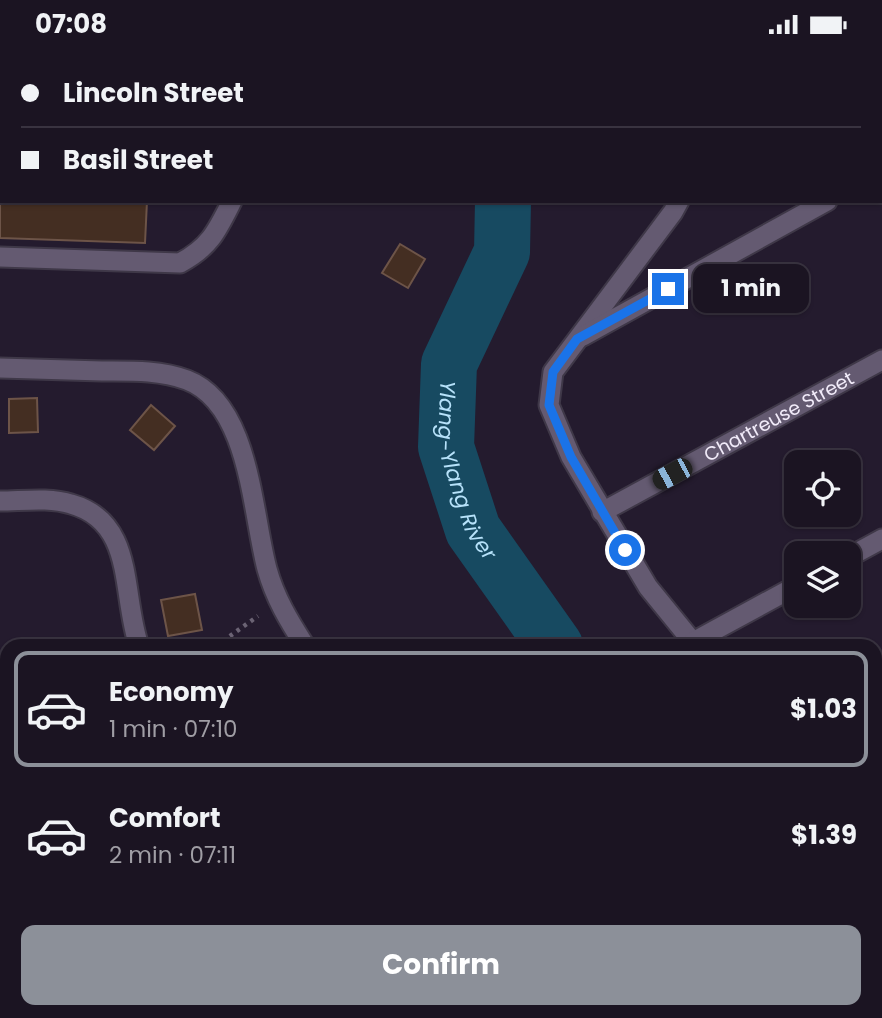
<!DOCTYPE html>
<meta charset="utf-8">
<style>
:root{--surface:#1b1422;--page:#28212f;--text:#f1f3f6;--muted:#a09ea5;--line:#393340;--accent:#8c9099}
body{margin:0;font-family:Poppins,sans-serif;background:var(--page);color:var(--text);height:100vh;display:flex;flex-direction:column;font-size:26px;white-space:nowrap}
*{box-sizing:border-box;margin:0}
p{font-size:23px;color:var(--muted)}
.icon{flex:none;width:38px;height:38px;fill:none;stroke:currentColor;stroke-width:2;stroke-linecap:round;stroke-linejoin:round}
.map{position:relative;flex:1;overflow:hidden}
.side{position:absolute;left:0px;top:590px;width:882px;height:380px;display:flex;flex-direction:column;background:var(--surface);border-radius:21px 21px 0 0;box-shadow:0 2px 5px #0004,0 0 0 2px var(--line)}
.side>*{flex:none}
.banner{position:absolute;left:0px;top:0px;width:882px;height:154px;box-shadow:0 2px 5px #0004,0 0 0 2px var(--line);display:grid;align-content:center;height:154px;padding:0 21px;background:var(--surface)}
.controls{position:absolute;left:784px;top:401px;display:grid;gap:14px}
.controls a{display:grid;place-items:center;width:77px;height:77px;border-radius:14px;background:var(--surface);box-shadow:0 2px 5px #0004,0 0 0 2px var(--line);font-size:35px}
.end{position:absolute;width:32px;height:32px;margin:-16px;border:9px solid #1a73e8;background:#fff;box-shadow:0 0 0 4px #fff}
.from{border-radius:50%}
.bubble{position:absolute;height:49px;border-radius:14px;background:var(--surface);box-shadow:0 2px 5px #0004,0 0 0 2px var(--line);font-size:23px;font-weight:700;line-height:49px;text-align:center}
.car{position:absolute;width:21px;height:42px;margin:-21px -10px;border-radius:9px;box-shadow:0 0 5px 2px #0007;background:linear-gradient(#222 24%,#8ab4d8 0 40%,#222 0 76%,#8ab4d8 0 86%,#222 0)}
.banner b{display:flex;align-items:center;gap:24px;height:66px;font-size:26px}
.banner b+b{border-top:2px solid var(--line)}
.banner i{width:18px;height:18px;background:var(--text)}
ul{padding:12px 0 0;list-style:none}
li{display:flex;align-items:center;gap:21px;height:116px;margin:0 14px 10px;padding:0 7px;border:4px solid transparent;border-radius:14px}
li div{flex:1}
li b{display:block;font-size:26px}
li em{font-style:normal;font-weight:700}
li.current{border-color:var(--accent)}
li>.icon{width:63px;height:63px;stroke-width:1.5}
.primary-button{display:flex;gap:14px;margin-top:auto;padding:14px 21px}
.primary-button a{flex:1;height:80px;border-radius:14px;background:var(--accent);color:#fff;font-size:28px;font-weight:700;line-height:80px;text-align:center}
.status{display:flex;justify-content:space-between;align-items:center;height:49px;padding:0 35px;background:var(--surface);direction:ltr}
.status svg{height:19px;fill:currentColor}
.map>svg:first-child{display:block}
</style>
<div class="status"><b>07:08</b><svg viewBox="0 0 49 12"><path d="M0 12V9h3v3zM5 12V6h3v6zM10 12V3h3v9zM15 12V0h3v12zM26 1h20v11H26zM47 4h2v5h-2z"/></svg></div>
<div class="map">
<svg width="882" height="969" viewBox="0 0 882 969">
<rect width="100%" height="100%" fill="#241b2e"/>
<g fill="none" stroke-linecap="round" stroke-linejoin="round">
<g stroke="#174a61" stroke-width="56">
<path d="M 464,0 L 464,2"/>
<path id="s1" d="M 503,152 L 502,203 L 449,315 L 446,398 L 473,481 L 555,597"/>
<path d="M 855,962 L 860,969"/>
</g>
</g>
<path fill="#442e22" stroke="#6d5448" stroke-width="2" d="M 0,152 L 147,152 L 145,194 L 0,189 Z
M 400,195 L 425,210 L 408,239 L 382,224 Z
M 37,349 L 38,383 L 9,384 L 9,350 Z
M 151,356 L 175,377 L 154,401 L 130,381 Z
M 195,545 L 202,581 L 168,587 L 161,551 Z"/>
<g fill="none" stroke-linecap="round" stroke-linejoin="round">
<g stroke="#3f3848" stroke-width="18">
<path id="service" d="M 247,0 L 247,2
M 0,50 L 2,50"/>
</g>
<g stroke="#3f3848" stroke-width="23">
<g id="minor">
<path d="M 715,2 L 715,0"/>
<path d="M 802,2 L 805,0"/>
<path d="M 880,123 L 882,122"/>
<path d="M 679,152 L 673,163 L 553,323 L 549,356 L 571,408 L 648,538 L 696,597"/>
<path d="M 0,208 L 180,214 C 210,198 217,182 232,152"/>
<path d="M 583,287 L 827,152"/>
<path d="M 0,319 C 34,320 68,321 102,322 C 130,322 160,321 187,331 C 250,355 252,464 267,520 C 275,549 289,572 305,597"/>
<path d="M 0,452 C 22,452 49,448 71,455 C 136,473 121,545 139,597"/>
<path id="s2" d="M 602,463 L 882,311"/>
<path d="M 849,508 L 882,490"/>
<path d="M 693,593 L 796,537"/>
<path d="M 0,656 L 7,665"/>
<path d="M 875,669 L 882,665"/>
<path d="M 875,820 L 882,828"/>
<path d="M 44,969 L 50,962"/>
<path d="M 238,969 L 244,962"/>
<path d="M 454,969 L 460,962"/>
</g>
</g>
<path stroke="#6b6374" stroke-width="4.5" stroke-dasharray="3.5 5" stroke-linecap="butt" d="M 216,597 L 258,567"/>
<use href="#service" stroke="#645a71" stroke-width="14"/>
<use href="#minor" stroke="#645a71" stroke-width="19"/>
</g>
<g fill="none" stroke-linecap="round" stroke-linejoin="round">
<path stroke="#1a73e8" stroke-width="9" d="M 625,501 L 571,408 L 549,356 L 553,323 L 577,290 L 668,240"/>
</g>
<g text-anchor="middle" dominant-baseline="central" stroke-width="7" stroke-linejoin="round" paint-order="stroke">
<g font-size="19" fill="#f1ebf9" stroke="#1b1224">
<text stroke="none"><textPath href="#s2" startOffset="201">Chartreuse Street</textPath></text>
</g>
<g font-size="21" font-style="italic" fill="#b7e2fa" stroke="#1b1224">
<text stroke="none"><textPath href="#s1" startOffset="285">Ylang-Ylang River</textPath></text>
</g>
</g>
</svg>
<div class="controls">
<a><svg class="icon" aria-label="locate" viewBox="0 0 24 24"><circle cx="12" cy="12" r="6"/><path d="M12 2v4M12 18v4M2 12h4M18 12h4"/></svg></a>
<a><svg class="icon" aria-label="layers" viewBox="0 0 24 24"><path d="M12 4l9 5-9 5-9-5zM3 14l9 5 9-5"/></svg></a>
</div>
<i class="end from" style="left:625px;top:501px"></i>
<i class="end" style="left:668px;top:240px"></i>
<div class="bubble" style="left:693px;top:215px;width:116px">1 min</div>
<i class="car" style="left:672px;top:425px;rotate:242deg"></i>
<div class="banner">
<b><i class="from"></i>Lincoln Street</b>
<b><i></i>Basil Street</b>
</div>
<section class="side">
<ul>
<li class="current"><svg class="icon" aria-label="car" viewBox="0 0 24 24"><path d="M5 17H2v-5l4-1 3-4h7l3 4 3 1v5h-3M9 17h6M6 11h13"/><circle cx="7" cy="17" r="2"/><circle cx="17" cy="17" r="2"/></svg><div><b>Economy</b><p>1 min · 07:10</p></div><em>$1.03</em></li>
<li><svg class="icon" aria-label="car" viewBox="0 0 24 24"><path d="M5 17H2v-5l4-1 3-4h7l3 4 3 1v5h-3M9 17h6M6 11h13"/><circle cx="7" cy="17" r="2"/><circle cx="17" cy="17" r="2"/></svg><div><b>Comfort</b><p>2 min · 07:11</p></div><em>$1.39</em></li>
</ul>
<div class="primary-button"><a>Confirm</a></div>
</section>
</div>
